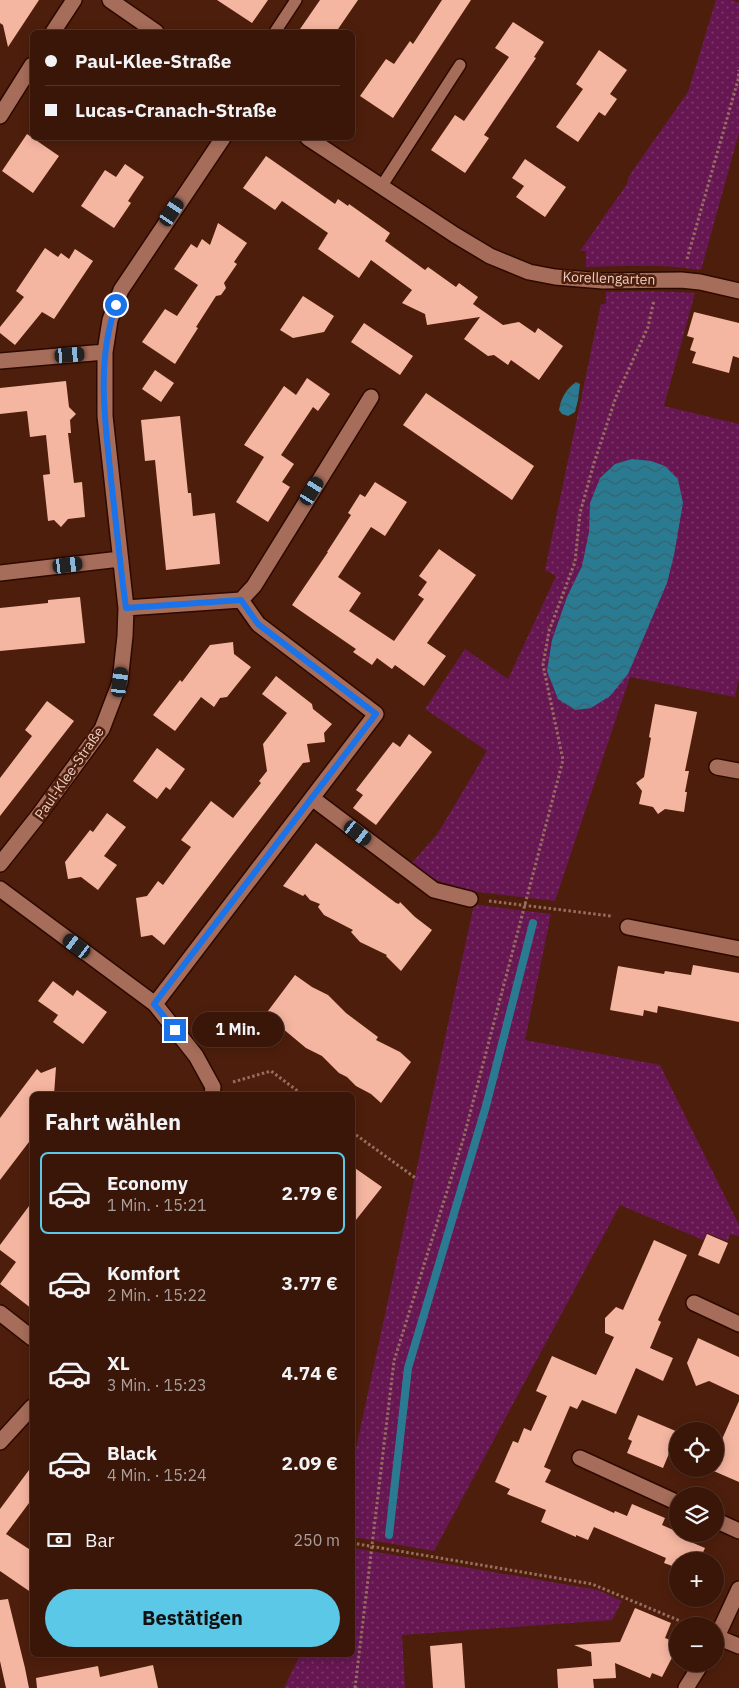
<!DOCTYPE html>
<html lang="de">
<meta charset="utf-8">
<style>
:root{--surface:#3a1609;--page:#452317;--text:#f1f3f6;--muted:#ab9f9c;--line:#54352a;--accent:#5bc8e7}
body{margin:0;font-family:"IBM Plex Sans",sans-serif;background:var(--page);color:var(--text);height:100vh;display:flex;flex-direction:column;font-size:19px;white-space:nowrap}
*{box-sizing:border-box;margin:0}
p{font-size:16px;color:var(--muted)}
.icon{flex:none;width:28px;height:28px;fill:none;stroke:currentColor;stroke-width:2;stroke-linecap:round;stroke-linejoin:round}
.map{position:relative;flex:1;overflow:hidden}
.sheet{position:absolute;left:30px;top:1092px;width:325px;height:565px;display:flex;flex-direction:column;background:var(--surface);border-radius:8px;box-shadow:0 2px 12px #0003,0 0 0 1px var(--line)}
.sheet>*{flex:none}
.guide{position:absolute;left:30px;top:30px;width:325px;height:110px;border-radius:8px;box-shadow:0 2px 12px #0003,0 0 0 1px var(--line);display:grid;align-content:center;height:110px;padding:0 15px;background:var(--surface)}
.controls{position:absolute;left:669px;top:1422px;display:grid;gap:10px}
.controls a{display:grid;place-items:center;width:55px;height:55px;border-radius:50%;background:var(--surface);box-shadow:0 2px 12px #0003,0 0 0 1px var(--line);font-size:25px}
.end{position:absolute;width:22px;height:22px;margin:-11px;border:6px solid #1a73e8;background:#fff;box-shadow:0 0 0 2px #fff}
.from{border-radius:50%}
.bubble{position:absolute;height:35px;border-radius:18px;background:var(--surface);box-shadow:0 2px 12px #0003,0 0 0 1px var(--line);font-size:16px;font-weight:700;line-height:35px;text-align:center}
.car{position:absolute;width:15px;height:30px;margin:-15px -8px;border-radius:6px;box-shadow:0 0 4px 1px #0007;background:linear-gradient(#222 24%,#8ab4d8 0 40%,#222 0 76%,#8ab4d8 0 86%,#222 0)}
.guide b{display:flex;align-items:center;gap:18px;height:48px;font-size:19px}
.guide b+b{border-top:1px solid var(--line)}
.guide i{width:12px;height:12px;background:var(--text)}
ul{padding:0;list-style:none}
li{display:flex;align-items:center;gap:15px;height:82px;margin:0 10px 8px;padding:0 5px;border:2px solid transparent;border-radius:8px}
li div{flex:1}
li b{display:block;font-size:19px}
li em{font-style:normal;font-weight:700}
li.selected{border-color:var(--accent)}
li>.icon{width:45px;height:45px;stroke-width:1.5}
h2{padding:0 15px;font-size:22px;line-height:60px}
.pay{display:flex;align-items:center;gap:12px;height:55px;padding:0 15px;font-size:19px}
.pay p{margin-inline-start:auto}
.primary-button{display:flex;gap:10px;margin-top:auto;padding:10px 15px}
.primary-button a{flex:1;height:58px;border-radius:30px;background:var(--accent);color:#111;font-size:20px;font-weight:700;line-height:58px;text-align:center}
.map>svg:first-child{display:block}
</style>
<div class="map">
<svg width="739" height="1688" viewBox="0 0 739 1688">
<defs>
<pattern id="grass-dots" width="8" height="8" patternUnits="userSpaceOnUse" patternTransform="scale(1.25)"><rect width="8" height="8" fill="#661752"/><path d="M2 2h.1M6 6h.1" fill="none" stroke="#7c3869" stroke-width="1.8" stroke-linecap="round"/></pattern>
<pattern id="water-waves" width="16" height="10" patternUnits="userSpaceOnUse" patternTransform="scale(1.25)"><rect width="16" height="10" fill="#2a7b91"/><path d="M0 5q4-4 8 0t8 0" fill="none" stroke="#36636e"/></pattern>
</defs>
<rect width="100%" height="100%" fill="#4e1e0c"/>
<path fill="url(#grass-dots)" d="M 716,0 L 733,0 L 739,3 L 739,133 L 701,270 C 663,264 625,266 586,267 L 586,251 L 580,251 L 627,184 L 629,176 L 688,92 Z
M 654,291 L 695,293 L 664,406 L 739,424 L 739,677 L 735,697 L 630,677 L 555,901 L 471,891 L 433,879 L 412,863 L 438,833 L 487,751 L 425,709 L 465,649 L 508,679 L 556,576 L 545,570 L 601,304 L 606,304 L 606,292 Z
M 471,904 L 551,914 L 525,1040 L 660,1065 L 739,1225 L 739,1236 L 730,1234 L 728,1241 L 707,1233 L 703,1240 L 620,1205 L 434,1551 L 353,1537 L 353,1462 L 473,909 Z
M 353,1548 L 598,1590 L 622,1601 L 612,1620 L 402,1635 L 405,1688 L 284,1688 L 300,1655 L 352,1655 Z"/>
<path fill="url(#water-waves)" d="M 576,382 L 580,384 L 578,400 L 575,412 L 568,416 L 562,414 L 559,410 C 561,398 566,389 576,382 Z
M 632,459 L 651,461 L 665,466 L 678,479 L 683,503 L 674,555 L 667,583 L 628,674 L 610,696 L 591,708 L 575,710 L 558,699 L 547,671 L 552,640 L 567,597 L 582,566 L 589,532 L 590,503 L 600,478 L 615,464 Z"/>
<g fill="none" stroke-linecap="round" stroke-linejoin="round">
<path stroke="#2a7b91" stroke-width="8" d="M 389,1535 L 408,1368 L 486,1106 L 533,923"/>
</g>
<path fill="#f5b6a1" d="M 0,0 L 39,0 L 8,47 L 3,25 L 0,23 Z
M 217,0 L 268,0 L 252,23 Z
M 320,0 L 358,0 L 336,32 L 298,32 Z
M 442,0 L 471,0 L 393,118 L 360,96 L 386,59 L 394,64 L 410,41 L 413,44 Z
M 513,22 L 544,42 L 534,57 L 536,58 L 484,135 L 489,138 L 465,173 L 431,150 L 455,115 L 464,121 L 509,57 L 495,48 Z
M 599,50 L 627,70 L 610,94 L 617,99 L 605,116 L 599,112 L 578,142 L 556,127 L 583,89 L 576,84 Z
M 27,134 L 59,156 L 33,193 L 2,171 Z
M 266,156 L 335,204 L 338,199 L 348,206 L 349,204 L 390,233 L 385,241 L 425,270 L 428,267 L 456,287 L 459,283 L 478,297 L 473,304 L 503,325 L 519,322 L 535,333 L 538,328 L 563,346 L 539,380 L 511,360 L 508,365 L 494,355 L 488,356 L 464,339 L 480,317 L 427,325 L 425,314 L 402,303 L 412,290 L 371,260 L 359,278 L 318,249 L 328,233 L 282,201 L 275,210 L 243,188 Z
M 525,159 L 566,187 L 545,217 L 516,197 L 524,186 L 512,178 Z
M 125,164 L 144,177 L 128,201 L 131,203 L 114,228 L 81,206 L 105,170 L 116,177 Z
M 218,223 L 247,243 L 234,262 L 237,264 L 224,283 L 226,288 L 221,295 L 216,296 L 196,327 L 198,328 L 175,364 L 142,342 L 165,309 L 177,316 L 198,285 L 174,269 L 191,244 L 197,248 L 202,239 L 210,245 Z
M 45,248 L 58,257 L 61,253 L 69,259 L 75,249 L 93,261 L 54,319 L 42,312 L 15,345 L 0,333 L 0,327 L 24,297 L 16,291 Z
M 303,296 L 334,316 L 324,332 L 293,338 L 280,330 Z
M 694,312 L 739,323 L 739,358 L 733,356 L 729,373 L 692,363 L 696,352 L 690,350 L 694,338 L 687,336 Z
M 364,323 L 413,356 L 400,375 L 351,342 Z
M 155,370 L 174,383 L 161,402 L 142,389 Z
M 307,378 L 330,394 L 318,411 L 313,407 L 281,455 L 294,464 L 282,482 L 290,487 L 268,522 L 236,502 L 264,457 L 244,445 L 284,386 L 296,395 Z
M 66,381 L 69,407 L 76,414 L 70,420 L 71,433 L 68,433 L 74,483 L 82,482 L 85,517 L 68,519 L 61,527 L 54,520 L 48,521 L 43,475 L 50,474 L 46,435 L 30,437 L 27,411 L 0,414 L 0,388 Z
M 426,393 L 534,466 L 512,500 L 403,425 Z
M 180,416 L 188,493 L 191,493 L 193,516 L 215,513 L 220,564 L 166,570 L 155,460 L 145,461 L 141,420 Z
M 375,482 L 407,502 L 385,536 L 371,527 L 338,577 L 361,593 L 349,611 L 394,641 L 424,599 L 418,595 L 427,582 L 419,576 L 439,549 L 476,575 L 427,643 L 446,656 L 424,686 L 395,665 L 392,669 L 377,658 L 372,665 L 353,652 L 356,649 L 292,605 L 328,552 L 327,552 L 351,515 L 348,513 L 360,494 L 365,497 Z
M 80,597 L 85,643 L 0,651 L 0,608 L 48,603 L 48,600 Z
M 233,642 L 234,654 L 251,667 L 227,697 L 220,698 L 214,707 L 201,697 L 175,731 L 153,715 L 180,680 L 182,682 L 210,645 Z
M 276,676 L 312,704 L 313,709 L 332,724 L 324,733 L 325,742 L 307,744 L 310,762 L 303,763 L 164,945 L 152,935 L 141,937 L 136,898 L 147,896 L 158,881 L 163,885 L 191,847 L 181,840 L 211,801 L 233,818 L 261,783 L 259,781 L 267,771 L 263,744 L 287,713 L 262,694 Z
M 47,701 L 74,721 L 0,816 L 0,778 L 32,736 L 25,730 Z
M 655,704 L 697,712 L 685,771 L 689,771 L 685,792 L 687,792 L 684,812 L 665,809 L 658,814 L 653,807 L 639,804 L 642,791 L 636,783 L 644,777 L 651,738 L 649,737 Z
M 409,734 L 432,752 L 376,825 L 353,808 L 363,795 L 356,790 L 393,742 L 400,747 Z
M 157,748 L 185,769 L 170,790 L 166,787 L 157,799 L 133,781 Z
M 107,813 L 126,827 L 104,856 L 117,865 L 98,890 L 81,877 L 68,879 L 65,862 L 90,830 L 93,832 Z
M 316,843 L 396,903 L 399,904 L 400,902 L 415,917 L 432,930 L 401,971 L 386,956 L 387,955 L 360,942 L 351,932 L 353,930 L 324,915 L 318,907 L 320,904 L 310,900 L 305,894 L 303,896 L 283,886 Z
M 693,965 L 739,973 L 739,1022 L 658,1006 L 657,1013 L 644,1010 L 643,1016 L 610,1010 L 618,966 L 664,974 L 665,971 L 691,975 Z
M 295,975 L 312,987 L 328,995 L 346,1013 L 378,1037 L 376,1040 L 400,1052 L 411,1062 L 381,1103 L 371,1094 L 356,1086 L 347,1077 L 339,1073 L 322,1056 L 306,1048 L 282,1028 L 273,1024 L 265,1015 Z
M 53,981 L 73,996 L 77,990 L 107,1012 L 83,1044 L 53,1022 L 58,1015 L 38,1001 Z
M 56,1067 L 54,1095 L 32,1095 L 32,1138 L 0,1180 L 0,1118 L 37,1069 L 41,1073 Z
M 352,1166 L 382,1187 L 352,1225 Z
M 32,1202 L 32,1309 L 0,1284 L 16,1262 L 0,1250 L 0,1245 Z
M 707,1234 L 728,1243 L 719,1264 L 698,1255 Z
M 654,1240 L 687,1255 L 658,1320 L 661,1322 L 650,1348 L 673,1358 L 663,1381 L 636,1368 L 616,1414 L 582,1400 L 577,1409 L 570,1406 L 544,1467 L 551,1470 L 545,1482 L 614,1513 L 615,1511 L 627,1516 L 632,1504 L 665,1518 L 662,1525 L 678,1532 L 678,1534 L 688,1537 L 686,1540 L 705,1548 L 699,1561 L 678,1561 L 678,1577 L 672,1574 L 675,1567 L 664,1563 L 666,1558 L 594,1527 L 588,1540 L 576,1535 L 576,1537 L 541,1522 L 546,1510 L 507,1494 L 510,1489 L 495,1482 L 513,1441 L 518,1443 L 524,1428 L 531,1431 L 547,1396 L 536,1391 L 552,1356 L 596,1375 L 614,1337 L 605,1333 L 605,1318 L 616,1307 L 623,1310 Z
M 698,1338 L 739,1357 L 739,1395 L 709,1381 L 696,1386 L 687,1363 Z
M 739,1401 L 739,1482 L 709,1469 L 715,1469 L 715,1455 Z
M 638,1415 L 678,1432 L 663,1468 L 627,1453 L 632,1441 L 628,1439 Z
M 32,1466 L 32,1499 L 6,1534 L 32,1551 L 32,1593 L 0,1571 L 0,1509 Z
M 8,1599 L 25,1668 L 29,1688 L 6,1688 L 0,1661 L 0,1600 Z
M 635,1608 L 671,1623 L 665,1638 L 678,1643 L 678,1646 L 662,1677 L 652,1673 L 650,1678 L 615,1663 L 616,1678 L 593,1679 L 594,1688 L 558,1688 L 557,1669 L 592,1666 L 591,1652 L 574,1645 L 620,1642 Z
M 462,1643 L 465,1688 L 433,1688 L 430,1646 Z
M 153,1665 L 158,1688 L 37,1688 L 36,1678 L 98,1666 L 100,1677 Z"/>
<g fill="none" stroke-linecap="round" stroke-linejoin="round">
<g stroke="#2d0900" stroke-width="14">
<path id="lane" d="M 275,32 L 296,0
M 381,187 L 460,65"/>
</g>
<g stroke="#2d0900" stroke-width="18">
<path id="street" d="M 110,0 L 156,32
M 53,32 L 74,0
M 0,116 L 32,65
M 308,138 L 455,235 L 490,256 L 529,272 L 555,277 L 603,281 L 681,280 L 700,282 L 739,291
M 0,361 L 105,352
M 0,573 L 120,559
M 126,608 L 241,600 L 254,586 L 371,397
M 717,767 L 739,771
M 312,798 L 434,890 L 470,899
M 0,864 L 38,816 L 102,729 L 120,682 L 125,636 L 126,608 L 105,416 L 105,352 L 110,320 L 121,290 L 223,138
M 0,889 L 155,1004 L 196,1056 L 213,1087 L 212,1095
M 628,927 L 739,949
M 155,1004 L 376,714 L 258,624 L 241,600
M 694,1303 L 739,1324
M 0,1313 L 32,1338
M 0,1442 L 32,1407
M 580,1458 L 678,1503
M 715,1520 L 739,1531
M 717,1637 L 739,1646
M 715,1641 L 739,1589
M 686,1688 L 701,1664"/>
</g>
<path stroke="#976e5f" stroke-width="3" stroke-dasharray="2.5 2.5" stroke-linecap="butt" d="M 687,259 L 738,80 L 739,70
M 489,901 L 611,916
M 233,1082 L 271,1071 L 303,1095
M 352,1132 L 417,1179
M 352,1543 L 592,1584 L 692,1626
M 355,1688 L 394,1361 L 463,1140 L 563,760 L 543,665 L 549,631 L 575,562 L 580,513 L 594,463 L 616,397 L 648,327 L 654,300"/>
<use href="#lane" stroke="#a66d5a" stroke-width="11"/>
<use href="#street" stroke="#a66d5a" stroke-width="15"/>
</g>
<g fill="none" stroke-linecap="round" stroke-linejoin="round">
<path stroke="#1a73e8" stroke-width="6" d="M 116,305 C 96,362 105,421 111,479 C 116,522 120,565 126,608 L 241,600 L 258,624 L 376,714 L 154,1004 L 175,1030"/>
</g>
<g text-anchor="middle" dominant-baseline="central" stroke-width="5" stroke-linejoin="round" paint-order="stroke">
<g font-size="14" fill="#eecdc3" stroke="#4e1e0c">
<text transform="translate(609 278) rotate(2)">Korellengarten</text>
<text transform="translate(69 773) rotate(-55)">Paul-Klee-Straße</text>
</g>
</g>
</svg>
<div class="controls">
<a><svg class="icon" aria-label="locate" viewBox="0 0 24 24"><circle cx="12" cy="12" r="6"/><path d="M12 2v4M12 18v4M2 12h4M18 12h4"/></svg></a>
<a><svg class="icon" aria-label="layers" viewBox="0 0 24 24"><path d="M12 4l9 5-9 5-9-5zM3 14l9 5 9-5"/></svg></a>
<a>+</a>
<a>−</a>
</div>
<i class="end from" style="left:116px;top:305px"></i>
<i class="end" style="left:175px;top:1030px"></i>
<div class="bubble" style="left:192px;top:1012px;width:92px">1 Min.</div>
<i class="car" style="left:172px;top:212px;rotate:34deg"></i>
<i class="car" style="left:70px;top:355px;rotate:86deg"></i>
<i class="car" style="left:312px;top:491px;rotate:32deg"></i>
<i class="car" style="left:68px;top:565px;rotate:83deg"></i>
<i class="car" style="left:120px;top:682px;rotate:7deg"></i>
<i class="car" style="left:358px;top:833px;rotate:128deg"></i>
<i class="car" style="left:77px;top:946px;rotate:307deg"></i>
<div class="guide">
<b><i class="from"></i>Paul-Klee-Straße</b>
<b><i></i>Lucas-Cranach-Straße</b>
</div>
<section class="sheet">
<h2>Fahrt wählen</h2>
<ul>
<li class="selected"><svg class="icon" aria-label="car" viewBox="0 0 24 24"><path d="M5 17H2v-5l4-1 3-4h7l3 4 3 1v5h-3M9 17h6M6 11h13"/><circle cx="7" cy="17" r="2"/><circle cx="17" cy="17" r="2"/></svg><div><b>Economy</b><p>1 Min. · 15:21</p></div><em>2.79 €</em></li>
<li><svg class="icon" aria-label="car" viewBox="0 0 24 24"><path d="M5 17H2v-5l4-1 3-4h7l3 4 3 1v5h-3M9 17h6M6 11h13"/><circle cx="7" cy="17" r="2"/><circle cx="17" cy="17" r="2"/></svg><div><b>Komfort</b><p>2 Min. · 15:22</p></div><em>3.77 €</em></li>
<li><svg class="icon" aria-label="car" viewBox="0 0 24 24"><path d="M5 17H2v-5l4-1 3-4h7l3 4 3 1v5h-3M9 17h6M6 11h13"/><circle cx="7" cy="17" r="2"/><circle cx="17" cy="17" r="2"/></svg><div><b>XL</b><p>3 Min. · 15:23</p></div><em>4.74 €</em></li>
<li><svg class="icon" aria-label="car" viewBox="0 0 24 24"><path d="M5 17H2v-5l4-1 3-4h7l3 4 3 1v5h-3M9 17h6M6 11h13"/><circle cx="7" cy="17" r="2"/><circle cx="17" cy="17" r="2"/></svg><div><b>Black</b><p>4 Min. · 15:24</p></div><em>2.09 €</em></li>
</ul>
<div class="pay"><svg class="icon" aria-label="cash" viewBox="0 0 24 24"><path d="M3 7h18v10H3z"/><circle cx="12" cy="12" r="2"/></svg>Bar<p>250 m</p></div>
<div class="primary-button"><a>Bestätigen</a></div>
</section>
</div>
